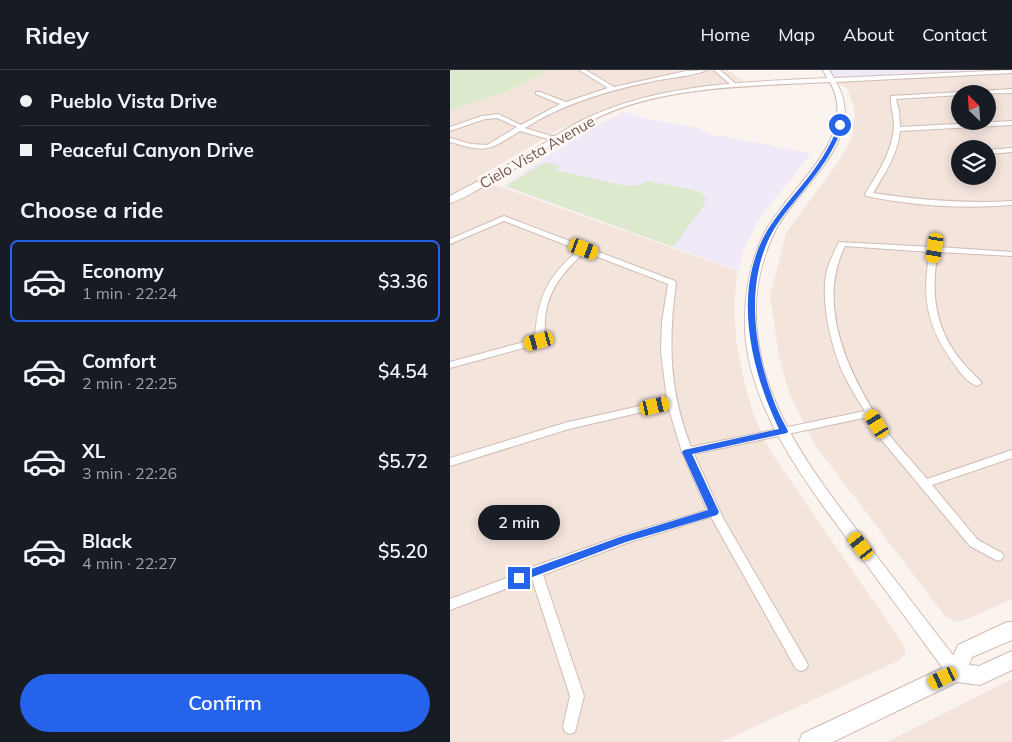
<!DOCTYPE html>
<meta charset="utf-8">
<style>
:root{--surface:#171b24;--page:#242831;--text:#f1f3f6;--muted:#9ea1a6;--line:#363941;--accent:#2563eb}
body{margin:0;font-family:Mulish,sans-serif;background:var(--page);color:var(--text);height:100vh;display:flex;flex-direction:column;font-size:19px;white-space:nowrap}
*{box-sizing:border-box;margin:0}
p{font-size:16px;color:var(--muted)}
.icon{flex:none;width:28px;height:28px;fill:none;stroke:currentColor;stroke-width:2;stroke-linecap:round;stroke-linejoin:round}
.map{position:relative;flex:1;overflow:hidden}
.details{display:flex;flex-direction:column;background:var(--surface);width:450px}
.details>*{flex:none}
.banner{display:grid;align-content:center;height:110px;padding:0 20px;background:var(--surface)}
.needle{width:32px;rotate:335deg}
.controls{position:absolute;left:501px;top:15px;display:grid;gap:10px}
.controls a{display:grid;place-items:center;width:45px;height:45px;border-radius:50%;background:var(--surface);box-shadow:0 2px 12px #0003;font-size:25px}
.end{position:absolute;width:22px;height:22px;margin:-11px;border:6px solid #2563eb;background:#fff;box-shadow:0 0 0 2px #fff}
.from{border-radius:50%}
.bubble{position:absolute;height:35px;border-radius:18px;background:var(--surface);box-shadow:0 2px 12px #0003;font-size:16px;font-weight:600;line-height:35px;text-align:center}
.car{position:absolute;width:15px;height:30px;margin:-15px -8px;border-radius:6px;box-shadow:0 0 4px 1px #0007;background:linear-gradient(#f5c518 24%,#345 0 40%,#f5c518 0 76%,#345 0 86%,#f5c518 0)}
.banner b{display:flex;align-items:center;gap:18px;height:48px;font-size:19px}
.banner b+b{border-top:1px solid var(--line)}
.banner i{width:12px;height:12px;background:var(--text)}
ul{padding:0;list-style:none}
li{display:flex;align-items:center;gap:15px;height:82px;margin:0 10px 8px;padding:0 10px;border:2px solid transparent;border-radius:8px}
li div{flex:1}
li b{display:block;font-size:19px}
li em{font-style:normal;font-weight:600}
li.current{border-color:var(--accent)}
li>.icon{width:45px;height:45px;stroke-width:1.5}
h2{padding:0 20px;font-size:22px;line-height:60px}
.button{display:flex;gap:10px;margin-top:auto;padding:10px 20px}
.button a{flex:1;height:58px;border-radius:30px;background:var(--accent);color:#fff;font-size:20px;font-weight:600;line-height:58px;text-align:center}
header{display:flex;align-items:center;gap:30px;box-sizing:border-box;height:70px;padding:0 25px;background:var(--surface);border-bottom:1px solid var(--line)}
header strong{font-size:24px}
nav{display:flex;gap:28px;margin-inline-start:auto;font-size:18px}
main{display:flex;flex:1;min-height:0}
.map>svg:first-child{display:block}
</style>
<header>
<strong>Ridey</strong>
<nav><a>Home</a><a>Map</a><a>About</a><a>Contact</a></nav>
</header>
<main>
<section class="details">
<div class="banner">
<b><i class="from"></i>Pueblo Vista Drive</b>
<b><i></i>Peaceful Canyon Drive</b>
</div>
<h2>Choose a ride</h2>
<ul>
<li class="current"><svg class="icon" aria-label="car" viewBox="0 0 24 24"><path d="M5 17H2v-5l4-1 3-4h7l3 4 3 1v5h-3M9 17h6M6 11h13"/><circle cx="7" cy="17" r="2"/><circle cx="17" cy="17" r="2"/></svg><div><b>Economy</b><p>1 min · 22:24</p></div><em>$3.36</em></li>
<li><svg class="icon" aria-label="car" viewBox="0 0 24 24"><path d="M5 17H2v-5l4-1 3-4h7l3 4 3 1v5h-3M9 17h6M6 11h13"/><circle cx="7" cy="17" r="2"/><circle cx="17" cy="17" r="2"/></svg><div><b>Comfort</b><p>2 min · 22:25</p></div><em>$4.54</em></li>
<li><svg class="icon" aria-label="car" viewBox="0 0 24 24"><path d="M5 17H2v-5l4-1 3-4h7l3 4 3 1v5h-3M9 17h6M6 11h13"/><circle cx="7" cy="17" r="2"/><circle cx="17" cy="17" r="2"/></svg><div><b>XL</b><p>3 min · 22:26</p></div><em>$5.72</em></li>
<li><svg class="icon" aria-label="car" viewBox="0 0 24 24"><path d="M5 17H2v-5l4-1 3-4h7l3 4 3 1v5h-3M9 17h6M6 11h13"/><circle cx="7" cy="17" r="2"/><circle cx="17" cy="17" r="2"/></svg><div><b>Black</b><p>4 min · 22:27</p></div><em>$5.20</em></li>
</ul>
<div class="button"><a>Confirm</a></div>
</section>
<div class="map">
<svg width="562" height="672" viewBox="0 0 562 672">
<rect width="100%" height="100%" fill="#fbf3ed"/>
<path fill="#f3e4dc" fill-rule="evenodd" d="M 99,0 L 277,0 L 298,14 L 225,22 L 169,37 L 112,58 L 26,108 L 287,201 L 284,239 L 286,268 L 294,312 L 305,349 L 321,382 L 344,416 L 455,577 L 455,583 L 450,590 L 271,672 L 0,672 L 0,41 L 61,20 Z
M 562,1 L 562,529 L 513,551 L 504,551 L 495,546 L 365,375 L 340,326 L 329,287 L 320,226 L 336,163 L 389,91 L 402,68 L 405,42 L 398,19 L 382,10 ZM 510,24 L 538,24 L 538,51 L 510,51 ZM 510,79 L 538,79 L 538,106 L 510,106 Z
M 562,609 L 562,672 L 437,672 Z"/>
<path fill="#f0e9f8" d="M 376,0 L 562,0 L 562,1 L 382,10 Z
M 175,42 L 197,49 L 249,58 L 259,64 L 361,83 L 308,151 L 291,184 L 290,201 L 53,116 L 139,59 Z"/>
<path fill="#dde9cc" d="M 0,0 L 99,0 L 61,20 L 0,41 Z
M 95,92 L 110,96 L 105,100 L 176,116 L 184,116 L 199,111 L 244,120 L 251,122 L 256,129 L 253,133 L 255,134 L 223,177 L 56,116 Z"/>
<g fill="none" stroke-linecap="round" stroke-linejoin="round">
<g stroke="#d0bcb5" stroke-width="2">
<path id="minor" d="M 129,0 L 136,0 L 164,17 L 236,1 L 257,0 C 245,6 215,8 200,12 C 156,21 113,34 75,58 L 101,66 L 111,66 L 111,68 L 101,70 L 70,61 C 38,81 38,83 0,72 L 0,68 L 21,74 L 37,75 L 67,57 L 47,48 L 35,49 L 0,61 L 0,57 L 32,46 L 48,44 L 71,55 L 110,34 L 86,24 L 86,22 L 90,22 L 116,32 L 158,18 Z
M 264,0 L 270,0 L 286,14 L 286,16 L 282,16 Z
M 562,19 L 562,23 L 510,24 L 510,25 L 446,29 L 449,41 L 450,57 L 562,51 L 562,55 L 450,61 C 448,84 435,103 423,123 C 470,130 515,134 562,131 L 562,135 C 514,139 464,136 416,126 L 415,124 C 428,103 442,82 444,56 C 444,46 440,35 441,26 Z
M 562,78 L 562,82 L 538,84 L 538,80 Z
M 54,146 L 225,211 L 226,213 C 218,272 219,321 241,377 L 415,341 C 408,330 401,319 395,307 C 382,281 371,234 376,205 C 378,194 384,182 389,172 L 482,177 L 485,176 L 488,177 L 562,182 L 562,186 L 488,182 C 480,223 485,260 513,293 C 519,300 526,306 532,313 L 527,316 C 518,313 510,303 505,295 C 477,258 471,226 480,182 L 395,176 C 364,238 402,311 437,362 C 449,378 464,393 477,409 L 562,380 L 562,388 L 482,415 L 528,470 L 552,483 L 554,486 L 552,489 L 548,491 L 544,489 L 520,476 L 430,368 L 418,347 L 244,384 L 273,448 L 356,591 L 358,595 L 356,599 L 351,601 L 346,599 L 261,447 L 177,473 L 93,505 L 134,626 L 125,662 L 120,664 L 115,662 L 113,657 L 120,626 L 82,509 L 0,540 L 0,529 L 81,499 L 82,497 L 170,466 L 257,440 L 232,382 L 218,336 L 119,359 L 0,396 L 0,388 L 118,352 L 217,330 L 211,282 L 212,252 L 218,214 L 135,182 C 116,199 101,216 96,241 C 94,251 96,264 92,273 L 0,298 L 0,292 L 85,269 C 87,229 97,206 129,180 L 54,151 L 0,174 L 0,169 Z"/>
</g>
<g stroke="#d0bcb5" stroke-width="2">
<path id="tertiary" d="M 373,0 L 379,0 L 384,8 L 562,0 L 562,3 L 386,12 C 419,68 350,115 326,159 C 310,191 303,227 307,262 C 315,346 373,415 422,480 C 452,519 482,558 512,597 L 515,602 L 512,607 L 506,610 L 500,607 L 489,593 C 462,556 435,520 408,483 C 361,420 300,343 295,261 C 294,226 299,193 315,162 C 338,118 411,68 380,12 C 305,16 208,15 141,51 C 104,72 69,98 31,118 C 21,123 11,130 0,133 L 0,126 C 27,112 54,98 80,82 C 99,71 118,56 139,47 C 213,13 297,12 377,8 Z"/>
</g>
<g stroke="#d3bbb3" stroke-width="2">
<path id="secondary" d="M 557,552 L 562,552 L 562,570 L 522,587 L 519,595 L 529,596 L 562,581 L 562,600 L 530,615 L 507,612 L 383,672 L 349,672 L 352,664 L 499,595 L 508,575 Z"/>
</g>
<use href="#minor" fill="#fff" fill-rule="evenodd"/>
<use href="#tertiary" fill="#fff" fill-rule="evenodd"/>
<use href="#secondary" fill="#fff" fill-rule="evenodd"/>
</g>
<path fill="#2563eb" d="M 390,54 L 393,55 C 381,92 353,119 330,150 C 294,200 302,272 322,326 C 326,338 332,350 338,361 L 337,363 L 242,384 L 269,442 L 267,445 L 176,472 L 69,512 L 65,511 L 65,505 L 170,467 L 258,440 L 232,382 L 234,380 L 329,359 C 299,296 279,211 325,149 C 347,119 376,92 388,55 Z"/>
<g text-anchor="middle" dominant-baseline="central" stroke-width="5" stroke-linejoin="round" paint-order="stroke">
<g font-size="15" fill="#765751" stroke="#fef8f4">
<text transform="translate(87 82) rotate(-30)">Cielo Vista Avenue</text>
</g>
</g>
</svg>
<div class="controls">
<a><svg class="needle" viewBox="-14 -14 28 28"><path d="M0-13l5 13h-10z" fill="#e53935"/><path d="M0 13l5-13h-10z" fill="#9ea1a6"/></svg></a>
<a><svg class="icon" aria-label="layers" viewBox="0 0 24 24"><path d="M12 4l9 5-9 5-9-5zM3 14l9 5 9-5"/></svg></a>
</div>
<i class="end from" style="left:390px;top:55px"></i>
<i class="end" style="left:69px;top:508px"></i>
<div class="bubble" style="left:28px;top:435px;width:82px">2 min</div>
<i class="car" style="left:485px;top:178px;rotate:189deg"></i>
<i class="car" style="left:134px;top:179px;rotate:111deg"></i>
<i class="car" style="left:89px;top:271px;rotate:255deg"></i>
<i class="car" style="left:205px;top:336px;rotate:77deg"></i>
<i class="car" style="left:427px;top:354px;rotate:328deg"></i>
<i class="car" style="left:411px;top:476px;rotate:323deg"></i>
<i class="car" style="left:493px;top:608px;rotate:244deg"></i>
</div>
</main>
